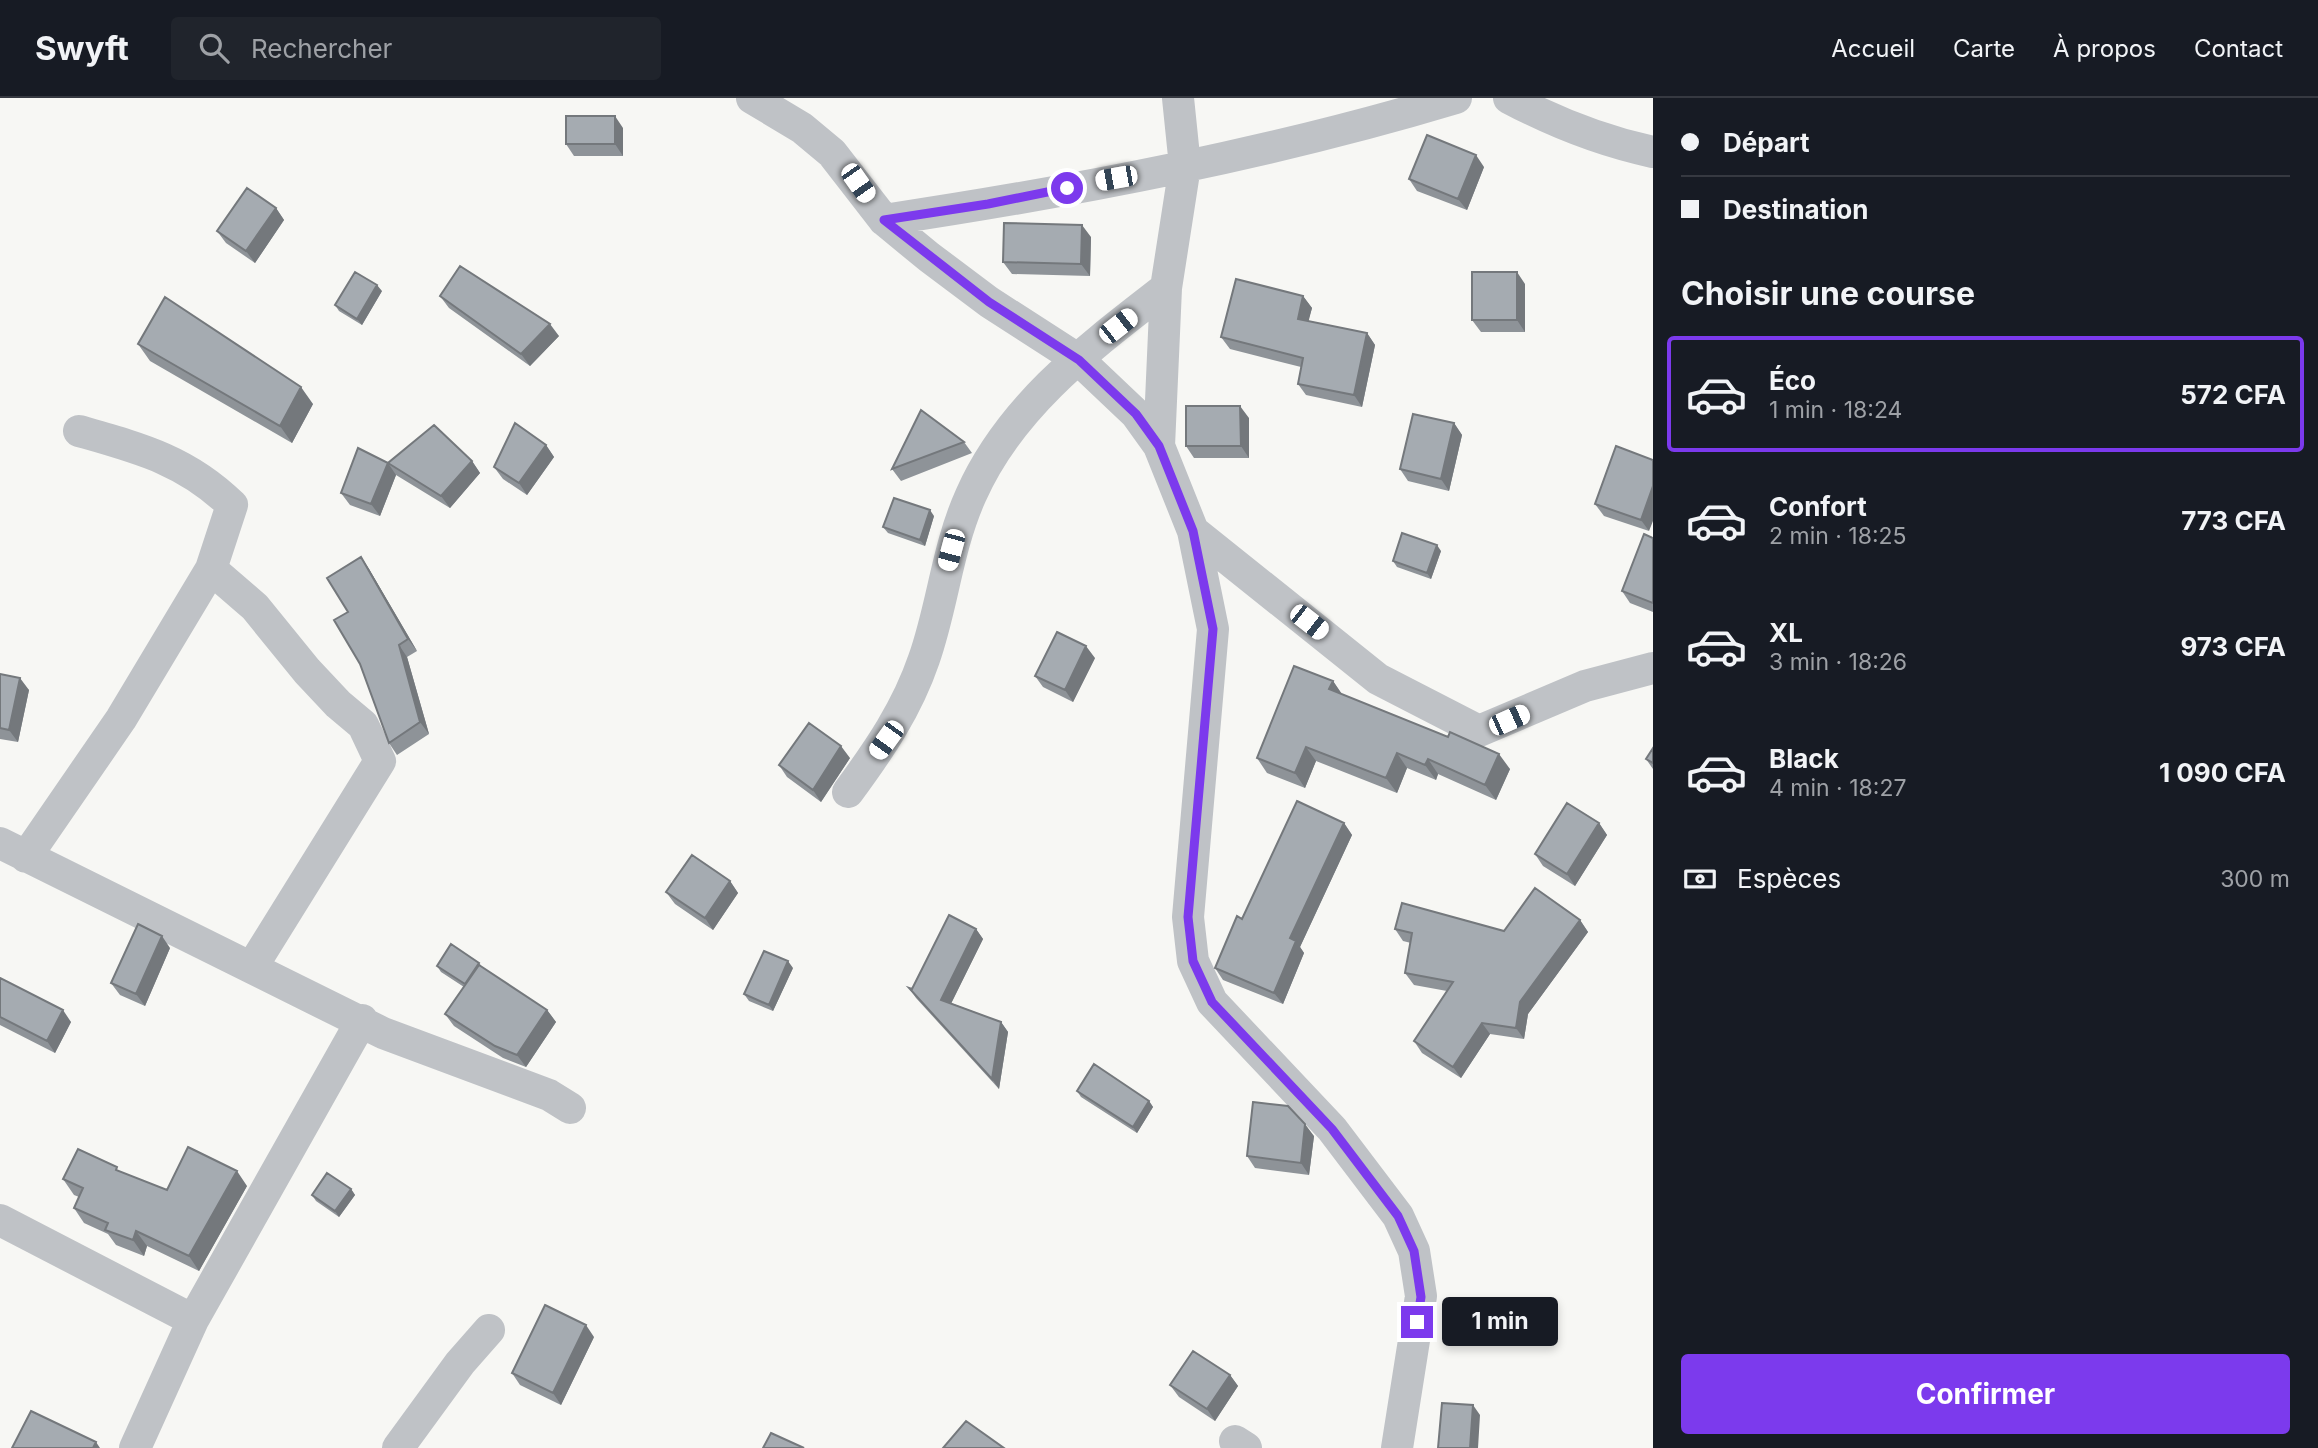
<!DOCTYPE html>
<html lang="fr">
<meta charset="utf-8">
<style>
:root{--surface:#171b24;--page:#20242c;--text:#f1f3f6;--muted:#9ea1a6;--line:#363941;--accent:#7c3aed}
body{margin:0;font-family:Inter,sans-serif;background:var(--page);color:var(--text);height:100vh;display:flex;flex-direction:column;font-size:26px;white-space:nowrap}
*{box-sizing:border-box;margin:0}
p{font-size:23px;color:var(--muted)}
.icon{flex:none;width:38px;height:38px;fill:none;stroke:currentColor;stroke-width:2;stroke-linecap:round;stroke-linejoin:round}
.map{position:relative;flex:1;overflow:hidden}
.side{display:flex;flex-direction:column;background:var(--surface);width:665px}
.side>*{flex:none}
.guide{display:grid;align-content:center;height:154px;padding:0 28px;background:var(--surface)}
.end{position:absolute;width:32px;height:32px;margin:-16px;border:9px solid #7c3aed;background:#fff;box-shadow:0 0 0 4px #fff}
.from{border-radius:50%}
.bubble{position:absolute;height:49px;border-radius:7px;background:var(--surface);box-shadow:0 4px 10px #0003;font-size:23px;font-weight:700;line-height:49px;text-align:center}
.car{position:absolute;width:21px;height:42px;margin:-21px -10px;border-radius:9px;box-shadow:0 0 5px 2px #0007;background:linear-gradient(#fff 24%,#345 0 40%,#fff 0 76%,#345 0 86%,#fff 0)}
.guide b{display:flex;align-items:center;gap:24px;height:66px;font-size:26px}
.guide b+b{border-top:2px solid var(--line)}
.guide i{width:18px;height:18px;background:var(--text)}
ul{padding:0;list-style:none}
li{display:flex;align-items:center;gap:21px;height:116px;margin:0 14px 10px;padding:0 14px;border:4px solid transparent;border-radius:7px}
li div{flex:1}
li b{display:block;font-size:26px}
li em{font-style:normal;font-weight:700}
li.current{border-color:var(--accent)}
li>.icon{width:63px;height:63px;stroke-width:1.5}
h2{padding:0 28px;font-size:32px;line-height:84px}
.pay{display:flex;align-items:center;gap:18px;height:77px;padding:0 28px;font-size:26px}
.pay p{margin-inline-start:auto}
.action{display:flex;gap:14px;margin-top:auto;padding:14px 28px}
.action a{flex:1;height:80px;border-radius:7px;background:var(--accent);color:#fff;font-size:28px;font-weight:700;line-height:80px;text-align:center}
header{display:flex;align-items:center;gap:42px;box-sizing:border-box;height:98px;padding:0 35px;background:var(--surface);border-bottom:2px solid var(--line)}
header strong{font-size:33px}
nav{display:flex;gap:38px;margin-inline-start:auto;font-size:24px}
.search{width:490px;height:63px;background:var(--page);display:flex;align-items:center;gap:18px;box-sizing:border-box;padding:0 24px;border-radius:7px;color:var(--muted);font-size:26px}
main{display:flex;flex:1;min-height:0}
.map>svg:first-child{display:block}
</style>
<header>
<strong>Swyft</strong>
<div class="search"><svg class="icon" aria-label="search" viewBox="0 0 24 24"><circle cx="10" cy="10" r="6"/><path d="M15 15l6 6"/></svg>Rechercher</div>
<nav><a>Accueil</a><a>Carte</a><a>À propos</a><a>Contact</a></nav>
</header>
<main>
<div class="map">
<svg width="1653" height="1350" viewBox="0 0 1653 1350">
<rect width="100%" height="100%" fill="#f7f7f4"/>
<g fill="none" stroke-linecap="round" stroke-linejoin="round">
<path stroke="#bfc2c6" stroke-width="32" d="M 752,0 L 802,30 L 832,55 L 884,122 L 929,159 L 989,204 L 1079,262 L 1136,316 L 1159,348 L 1193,433 L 1213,531 L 1188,819 L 1193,863 L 1212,904 L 1332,1031 L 1398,1118 L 1414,1153 L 1421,1198 L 1397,1350
M 1509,0 C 1556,25 1602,43 1653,54
M 884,122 C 1076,93 1270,56 1456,0
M 79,333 C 139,350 186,362 232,407 L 211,471 L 255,509 L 307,573 L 338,606 L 363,627 L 380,663 L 252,869
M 1159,348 L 1166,190 L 1185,68 L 1178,0
M 1193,433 L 1378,581 L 1479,633 L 1585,588 L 1653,570
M 848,694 C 879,652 907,611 924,561 C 943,507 947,450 971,397 C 1011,307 1090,249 1166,190
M 0,745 L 383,935 L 549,997 L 570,1010
M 26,759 L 121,621 L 211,471
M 0,1122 L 193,1222
M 1235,1343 L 1246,1350
M 135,1350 L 193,1222 L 362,922
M 398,1350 L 460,1265 L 489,1232"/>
</g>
<path fill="#8e9398" d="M 623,30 L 623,58 L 574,58 L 566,46 Z
M 1484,69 L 1467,112 L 1417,93 L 1409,81 Z
M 276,110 L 284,122 L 255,165 L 226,145 L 217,133 Z
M 1091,139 L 1090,178 L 1012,176 L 1003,164 Z
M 1525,186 L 1525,234 L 1481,234 L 1472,222 Z
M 382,193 L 362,227 L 339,213 L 335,207 Z
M 440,198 L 559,238 L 530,268 L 449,210 Z
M 1303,198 L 1312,210 L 1308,223 L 1367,235 L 1375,247 L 1362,309 L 1306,297 L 1298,286 L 1301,269 L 1230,251 L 1221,239 Z
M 138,246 L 313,306 L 292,345 L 150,263 Z
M 1249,320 L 1249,360 L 1194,360 L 1186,348 Z
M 1454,325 L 1462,337 L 1449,393 L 1408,383 L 1400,371 Z
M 964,344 L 972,355 L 901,383 L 892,371 Z
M 546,347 L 554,359 L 527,397 L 503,381 L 494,369 Z
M 1616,348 L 1649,433 L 1604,418 L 1595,406 Z
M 472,363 L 480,375 L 450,410 L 396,377 L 380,418 L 350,407 L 341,395 L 388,365 Z
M 934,418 L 925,448 L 888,435 L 883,429 Z
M 1653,440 L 1653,514 L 1630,505 L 1622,493 Z
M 1441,453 L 1431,481 L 1397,469 L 1393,463 Z
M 361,459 L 369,471 L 417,553 L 407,559 L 429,636 L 397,657 L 389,645 L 360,566 L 348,514 Z
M 1095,560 L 1073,604 L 1043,589 L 1035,578 Z
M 0,576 L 29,592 L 18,644 L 0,641 Z
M 1333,583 L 1342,596 L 1510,671 L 1496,702 L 1438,676 L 1436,682 L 1407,670 L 1397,695 L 1316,663 L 1305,690 L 1267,675 L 1257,660 Z
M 1653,650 L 1653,671 L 1646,661 Z
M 850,660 L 821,704 L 787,679 L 779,667 Z
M 1344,725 L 1352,737 L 1300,849 L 1304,855 L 1283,906 L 1223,882 L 1215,870 L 1242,821 Z
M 1599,725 L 1607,737 L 1575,788 L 1543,768 L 1535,756 Z
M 730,783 L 738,795 L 713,832 L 675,806 L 666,794 Z
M 1580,822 L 1588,834 L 1528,916 L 1524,941 L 1490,936 L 1461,980 L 1422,955 L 1414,943 L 1447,893 L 1414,887 L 1405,875 L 1411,845 L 1403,843 L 1395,831 L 1504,833 Z
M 976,831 L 983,841 L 951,905 L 1001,924 L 1008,934 L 999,991 L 916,900 L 909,890 L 912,891 Z
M 170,850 L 145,908 L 120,897 L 111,885 Z
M 479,865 L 482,869 L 547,912 L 556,924 L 526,969 L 503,960 L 454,928 L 445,916 L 464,889 L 441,874 L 437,868 Z
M 793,870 L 773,913 L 749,903 L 744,896 Z
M 0,880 L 71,924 L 55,955 L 0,927 Z
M 1077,993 L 1149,1003 L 1153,1009 L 1137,1035 L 1081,999 Z
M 1314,1038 L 1309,1077 L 1255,1070 L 1247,1058 Z
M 120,1074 L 167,1092 L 247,1088 L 199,1173 L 147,1148 L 144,1158 L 116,1147 L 108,1136 L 84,1125 L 74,1110 L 79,1099 L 74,1097 L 63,1081 Z
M 351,1091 L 355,1097 L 339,1119 L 316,1103 L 312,1097 Z
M 594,1239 L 561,1307 L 520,1287 L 512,1275 Z
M 1230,1277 L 1238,1288 L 1215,1323 L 1179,1299 L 1170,1287 Z"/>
<path fill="#74787c" d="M 615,18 L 623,30 L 623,58 L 615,46 Z
M 1476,57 L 1484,69 L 1467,112 L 1458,101 Z
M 276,110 L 284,122 L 255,165 L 246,153 Z
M 1082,127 L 1091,139 L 1090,178 L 1081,166 Z
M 1517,174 L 1525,186 L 1525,234 L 1517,222 Z
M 377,187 L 382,193 L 362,227 L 357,221 Z
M 1303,198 L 1312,210 L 1306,233 L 1298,221 Z
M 550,226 L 559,238 L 530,268 L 521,256 Z
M 1367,235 L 1375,247 L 1362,309 L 1354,297 Z
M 301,289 L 313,306 L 292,345 L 280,328 Z
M 1240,308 L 1249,320 L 1249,360 L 1241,348 Z
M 1454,325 L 1462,337 L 1449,393 L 1441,381 Z
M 546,347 L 554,359 L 527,397 L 519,385 Z
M 472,363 L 480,375 L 450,410 L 441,398 Z
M 388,365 L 396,377 L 380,418 L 371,406 Z
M 1653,388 L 1653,423 L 1649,433 L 1641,422 Z
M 930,412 L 934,418 L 925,448 L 920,442 Z
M 1437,447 L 1441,453 L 1431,481 L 1427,475 Z
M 361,459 L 369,471 L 417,553 L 408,541 Z
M 399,547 L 407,559 L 429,636 L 420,624 Z
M 1086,548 L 1095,560 L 1073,604 L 1065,592 Z
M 20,580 L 29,592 L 18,644 L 9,632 Z
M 1333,583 L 1343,598 L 1329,591 Z
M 841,648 L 850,660 L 821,704 L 813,692 Z
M 1306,649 L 1316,663 L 1305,690 L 1295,675 Z
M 1397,655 L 1407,670 L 1397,695 L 1386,680 Z
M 1499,656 L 1510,671 L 1496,702 L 1485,687 Z
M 1428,661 L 1438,676 L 1436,682 L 1425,667 Z
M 1344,725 L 1352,737 L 1300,849 L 1304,855 L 1283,906 L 1274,895 L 1290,840 Z
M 1599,725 L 1607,737 L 1575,788 L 1567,776 Z
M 730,783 L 738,795 L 713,832 L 705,820 Z
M 1580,822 L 1588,834 L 1528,916 L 1524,941 L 1516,930 L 1520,904 Z
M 976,831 L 983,841 L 948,912 L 941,902 Z
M 162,838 L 170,850 L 145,908 L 136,896 Z
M 788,863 L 793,870 L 773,913 L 769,907 Z
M 63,912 L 71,924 L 55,955 L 47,943 Z
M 547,912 L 556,924 L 526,969 L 517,957 Z
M 1001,924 L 1008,934 L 999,991 L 992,981 Z
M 1482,925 L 1490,936 L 1461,980 L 1453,969 Z
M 1149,1003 L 1153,1009 L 1137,1035 L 1133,1029 Z
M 1305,1026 L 1314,1038 L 1309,1077 L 1301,1065 Z
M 237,1073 L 247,1088 L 199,1173 L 189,1158 Z
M 351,1091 L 355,1097 L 339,1119 L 335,1113 Z
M 136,1133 L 147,1148 L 144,1158 L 133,1142 Z
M 586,1227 L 594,1239 L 561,1307 L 553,1295 Z
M 1230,1277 L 1238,1288 L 1215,1323 L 1207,1311 Z
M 1473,1307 L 1480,1317 L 1478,1350 L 1470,1350 Z
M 96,1344 L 100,1350 L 93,1350 Z"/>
<path fill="#a5abb1" stroke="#74787c" stroke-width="2" d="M 566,18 L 615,18 L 615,46 L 566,46 Z
M 1427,37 L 1476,57 L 1458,101 L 1409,81 Z
M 247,90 L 276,110 L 246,153 L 217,133 Z
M 1004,125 L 1082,127 L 1081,166 L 1003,164 Z
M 460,168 L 550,226 L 521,256 L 440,198 Z
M 355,174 L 377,187 L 357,221 L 335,207 Z
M 1472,174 L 1517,174 L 1517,222 L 1472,222 Z
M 1236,181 L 1303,198 L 1298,221 L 1367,235 L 1354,297 L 1298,286 L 1303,260 L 1221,239 Z
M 165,199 L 301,289 L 280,328 L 138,246 Z
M 1186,308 L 1240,308 L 1241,348 L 1186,348 Z
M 921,312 L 964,344 L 892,371 Z
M 1413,316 L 1454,325 L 1441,381 L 1400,371 Z
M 515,325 L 546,347 L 519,385 L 494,369 Z
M 434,327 L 472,363 L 441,398 L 388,365 Z
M 1616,348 L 1653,362 L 1653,388 L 1641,422 L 1595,406 Z
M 358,350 L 388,365 L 371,406 L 341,395 Z
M 894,400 L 930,412 L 920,442 L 883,429 Z
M 1402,435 L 1437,447 L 1427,475 L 1393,463 Z
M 1644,436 L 1653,440 L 1653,505 L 1622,493 Z
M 361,459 L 408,541 L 399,547 L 420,624 L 389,645 L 360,566 L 334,522 L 348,514 L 327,480 Z
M 1057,534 L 1086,548 L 1065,592 L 1035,578 Z
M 1294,568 L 1333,583 L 1329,591 L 1448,639 L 1450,634 L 1499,656 L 1485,687 L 1428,661 L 1425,667 L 1397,655 L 1386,680 L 1306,649 L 1295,675 L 1257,660 Z
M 0,576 L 20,580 L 9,632 L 0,630 Z
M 809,625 L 841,648 L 813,692 L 779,667 Z
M 1653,650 L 1653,665 L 1646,661 Z
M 1297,703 L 1344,725 L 1290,840 L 1296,843 L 1274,895 L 1215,870 L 1237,818 L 1242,821 Z
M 1567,705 L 1599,725 L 1567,776 L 1535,756 Z
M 692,757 L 730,783 L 705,820 L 666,794 Z
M 1535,790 L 1580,822 L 1520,904 L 1516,930 L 1482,925 L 1453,969 L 1414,943 L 1453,884 L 1405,875 L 1412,835 L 1395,831 L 1402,805 L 1504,833 Z
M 949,817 L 976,831 L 941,902 L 1001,924 L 992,981 L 909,890 L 912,891 Z
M 138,826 L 162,838 L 136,896 L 111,885 Z
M 451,846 L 479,865 L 465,886 L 437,868 Z
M 764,853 L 788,863 L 769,907 L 744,896 Z
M 479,867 L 547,912 L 517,957 L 495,948 L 445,916 Z
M 0,880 L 63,912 L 47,943 L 0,919 Z
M 1094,966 L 1149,1003 L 1133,1029 L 1077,993 Z
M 1253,1004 L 1288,1008 L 1305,1026 L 1301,1065 L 1247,1058 Z
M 188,1049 L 237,1073 L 189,1158 L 136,1133 L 133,1142 L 105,1132 L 108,1125 L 74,1110 L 83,1090 L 63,1081 L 78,1051 L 117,1069 L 116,1072 L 167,1092 Z
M 327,1075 L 351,1091 L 335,1113 L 312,1097 Z
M 545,1207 L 586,1227 L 553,1295 L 512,1275 Z
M 1193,1253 L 1230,1277 L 1207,1311 L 1170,1287 Z
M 1442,1305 L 1473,1307 L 1470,1350 L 1438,1350 Z
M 31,1313 L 96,1344 L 93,1350 L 12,1350 Z
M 966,1323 L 1004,1350 L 943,1350 Z
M 771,1335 L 804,1350 L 763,1350 Z"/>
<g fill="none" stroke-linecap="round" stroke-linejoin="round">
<path stroke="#7c3aed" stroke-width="9" d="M 1067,90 L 988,106 L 884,122 L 989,204 L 1079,262 L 1136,316 L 1159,348 L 1193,433 L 1213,531 L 1188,819 L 1193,863 L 1212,904 L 1332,1031 L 1398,1118 L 1414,1153 L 1421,1199 L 1417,1224"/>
</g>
</svg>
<i class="end from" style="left:1067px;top:90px"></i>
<i class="end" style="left:1417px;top:1224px"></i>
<div class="bubble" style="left:1442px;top:1199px;width:116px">1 min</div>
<i class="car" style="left:1116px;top:80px;rotate:260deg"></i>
<i class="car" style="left:858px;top:85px;rotate:145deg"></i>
<i class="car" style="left:1118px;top:228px;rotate:52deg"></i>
<i class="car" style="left:951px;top:452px;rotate:195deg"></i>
<i class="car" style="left:1309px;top:524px;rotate:128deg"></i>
<i class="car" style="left:1509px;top:622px;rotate:66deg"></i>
<i class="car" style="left:886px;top:642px;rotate:216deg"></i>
</div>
<section class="side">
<div class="guide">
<b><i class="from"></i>Départ</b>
<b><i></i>Destination</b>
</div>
<h2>Choisir une course</h2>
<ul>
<li class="current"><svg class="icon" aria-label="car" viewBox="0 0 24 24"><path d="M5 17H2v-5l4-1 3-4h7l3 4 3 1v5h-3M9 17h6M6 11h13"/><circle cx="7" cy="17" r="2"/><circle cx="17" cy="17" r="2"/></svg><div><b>Éco</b><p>1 min · 18:24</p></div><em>572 CFA</em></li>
<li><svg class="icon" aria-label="car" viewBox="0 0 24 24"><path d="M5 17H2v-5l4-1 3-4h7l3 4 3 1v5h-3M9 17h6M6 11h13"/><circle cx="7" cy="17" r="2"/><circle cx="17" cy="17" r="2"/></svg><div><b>Confort</b><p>2 min · 18:25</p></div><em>773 CFA</em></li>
<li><svg class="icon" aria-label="car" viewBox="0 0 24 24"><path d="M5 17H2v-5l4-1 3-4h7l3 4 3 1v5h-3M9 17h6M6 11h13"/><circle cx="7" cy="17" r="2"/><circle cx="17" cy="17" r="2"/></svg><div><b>XL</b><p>3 min · 18:26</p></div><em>973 CFA</em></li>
<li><svg class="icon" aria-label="car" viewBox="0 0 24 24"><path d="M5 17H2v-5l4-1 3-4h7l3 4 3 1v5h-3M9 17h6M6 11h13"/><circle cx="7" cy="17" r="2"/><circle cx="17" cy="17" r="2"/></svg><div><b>Black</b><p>4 min · 18:27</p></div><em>1 090 CFA</em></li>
</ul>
<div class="pay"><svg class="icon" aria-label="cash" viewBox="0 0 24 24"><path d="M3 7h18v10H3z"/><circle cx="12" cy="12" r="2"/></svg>Espèces<p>300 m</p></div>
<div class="action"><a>Confirmer</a></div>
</section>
</main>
